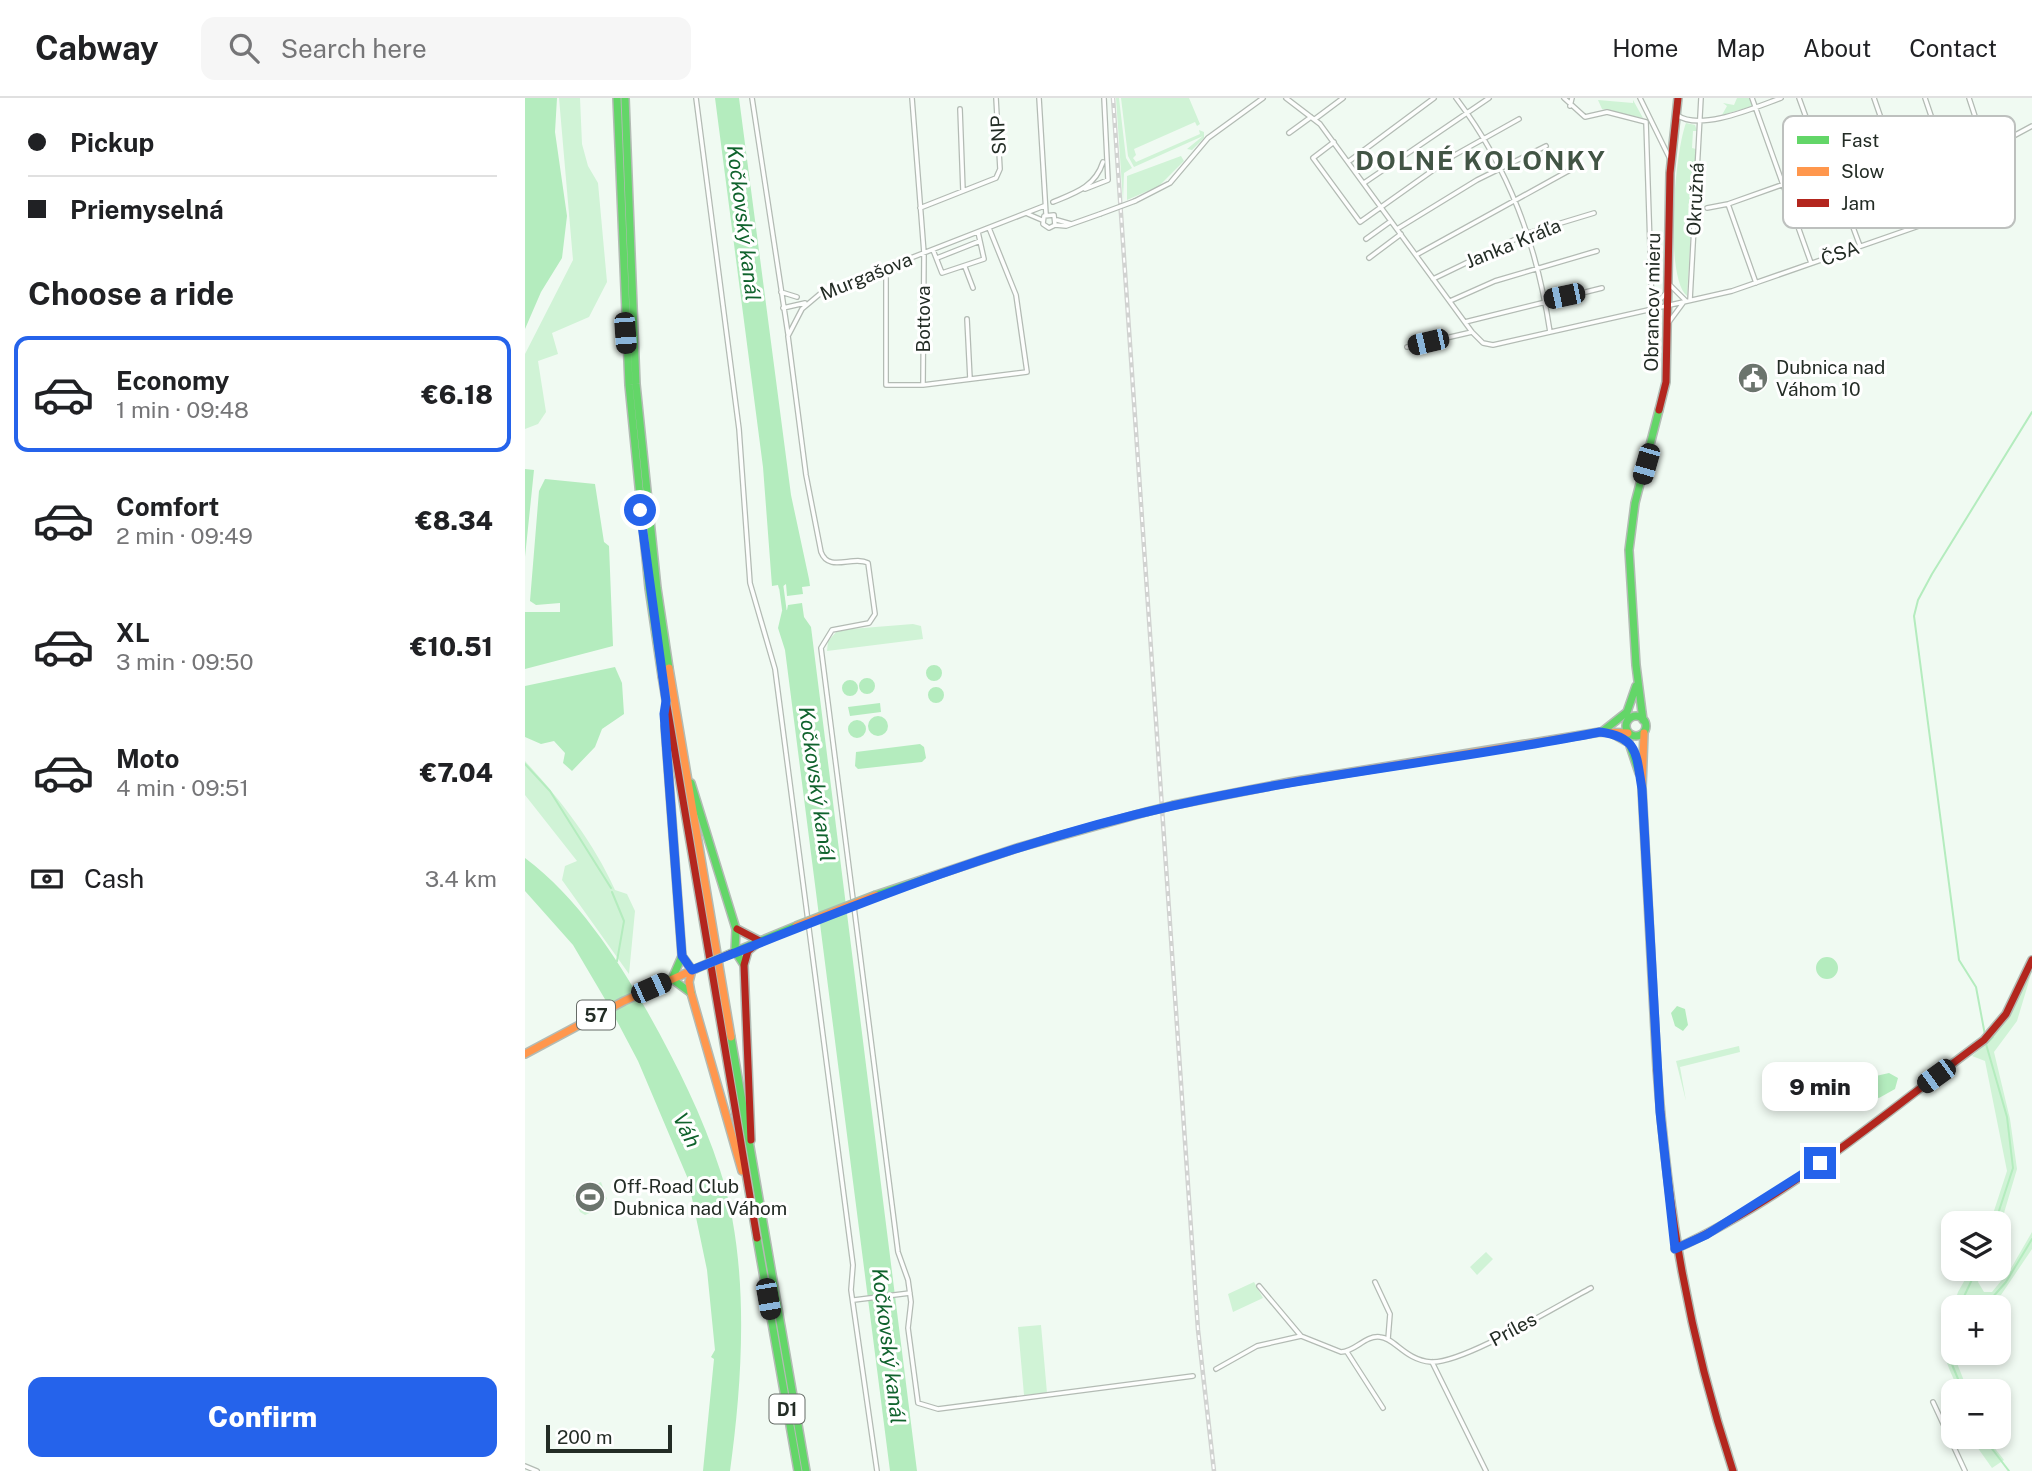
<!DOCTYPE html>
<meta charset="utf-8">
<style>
:root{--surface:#fff;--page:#f6f6f6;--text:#202124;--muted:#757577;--line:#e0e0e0;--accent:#2563eb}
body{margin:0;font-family:"Public Sans",sans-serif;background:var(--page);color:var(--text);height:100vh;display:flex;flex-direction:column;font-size:26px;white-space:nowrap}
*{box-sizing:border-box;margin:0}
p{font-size:23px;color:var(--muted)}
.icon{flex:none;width:38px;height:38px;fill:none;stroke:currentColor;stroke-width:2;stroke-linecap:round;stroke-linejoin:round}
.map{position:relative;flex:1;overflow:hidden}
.panel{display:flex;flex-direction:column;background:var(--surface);width:525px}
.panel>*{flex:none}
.hud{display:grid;align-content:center;height:154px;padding:0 28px;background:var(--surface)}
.buttons{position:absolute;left:1416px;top:1113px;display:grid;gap:14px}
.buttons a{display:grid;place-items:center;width:70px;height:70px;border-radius:14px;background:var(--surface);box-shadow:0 4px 10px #0003;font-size:35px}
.scale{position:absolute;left:21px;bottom:18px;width:126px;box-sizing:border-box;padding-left:7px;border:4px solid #232c25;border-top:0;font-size:19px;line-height:24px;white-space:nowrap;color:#232c25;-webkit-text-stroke:5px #fff;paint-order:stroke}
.end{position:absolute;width:32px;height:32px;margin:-16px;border:9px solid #2563eb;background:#fff;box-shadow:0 0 0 4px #fff}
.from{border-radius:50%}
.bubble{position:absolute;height:49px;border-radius:14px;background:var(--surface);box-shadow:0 4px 10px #0003;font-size:23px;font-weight:800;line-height:49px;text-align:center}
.car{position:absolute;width:21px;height:42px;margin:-21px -10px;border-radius:9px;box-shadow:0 0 5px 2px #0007;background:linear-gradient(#222 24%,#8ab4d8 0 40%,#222 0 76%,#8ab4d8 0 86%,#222 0)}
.hud b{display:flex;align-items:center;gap:24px;height:66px;font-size:26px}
.hud b+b{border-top:2px solid var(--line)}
.hud i{width:18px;height:18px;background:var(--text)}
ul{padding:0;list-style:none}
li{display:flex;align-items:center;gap:21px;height:116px;margin:0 14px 10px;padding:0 14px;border:4px solid transparent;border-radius:14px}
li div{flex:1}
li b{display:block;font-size:26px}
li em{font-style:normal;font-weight:800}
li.active{border-color:var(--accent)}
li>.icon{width:63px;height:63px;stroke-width:1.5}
h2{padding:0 28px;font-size:32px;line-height:84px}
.pay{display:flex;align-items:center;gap:18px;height:77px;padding:0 28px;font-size:26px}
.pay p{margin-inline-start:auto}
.primary-button{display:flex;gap:14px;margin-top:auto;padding:14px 28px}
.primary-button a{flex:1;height:80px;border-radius:14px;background:var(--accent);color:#fff;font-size:28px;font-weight:800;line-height:80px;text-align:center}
header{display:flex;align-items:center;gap:42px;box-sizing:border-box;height:98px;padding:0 35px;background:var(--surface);border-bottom:2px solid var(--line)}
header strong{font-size:33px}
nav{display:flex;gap:38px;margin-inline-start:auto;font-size:24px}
.search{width:490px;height:63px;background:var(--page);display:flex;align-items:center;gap:18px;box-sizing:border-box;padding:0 24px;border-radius:14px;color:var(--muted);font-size:26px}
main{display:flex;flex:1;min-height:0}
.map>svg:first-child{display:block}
</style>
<header>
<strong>Cabway</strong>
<div class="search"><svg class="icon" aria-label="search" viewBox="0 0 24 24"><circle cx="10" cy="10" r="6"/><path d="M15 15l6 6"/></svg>Search here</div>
<nav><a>Home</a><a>Map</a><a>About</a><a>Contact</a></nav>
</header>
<main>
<section class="panel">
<div class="hud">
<b><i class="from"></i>Pickup</b>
<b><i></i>Priemyselná</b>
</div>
<h2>Choose a ride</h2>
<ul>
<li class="active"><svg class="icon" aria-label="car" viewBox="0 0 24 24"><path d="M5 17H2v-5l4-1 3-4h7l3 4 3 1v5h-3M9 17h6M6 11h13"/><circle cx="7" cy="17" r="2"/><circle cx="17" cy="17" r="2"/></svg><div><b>Economy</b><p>1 min · 09:48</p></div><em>€6.18</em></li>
<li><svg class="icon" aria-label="car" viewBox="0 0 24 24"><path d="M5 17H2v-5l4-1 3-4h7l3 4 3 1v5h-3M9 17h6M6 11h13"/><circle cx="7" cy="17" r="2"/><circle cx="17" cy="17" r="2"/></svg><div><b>Comfort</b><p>2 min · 09:49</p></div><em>€8.34</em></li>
<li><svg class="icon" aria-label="car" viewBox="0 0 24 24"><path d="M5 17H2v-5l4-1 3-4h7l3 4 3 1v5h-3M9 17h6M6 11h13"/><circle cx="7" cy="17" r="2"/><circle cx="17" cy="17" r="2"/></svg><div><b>XL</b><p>3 min · 09:50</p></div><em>€10.51</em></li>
<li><svg class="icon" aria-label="car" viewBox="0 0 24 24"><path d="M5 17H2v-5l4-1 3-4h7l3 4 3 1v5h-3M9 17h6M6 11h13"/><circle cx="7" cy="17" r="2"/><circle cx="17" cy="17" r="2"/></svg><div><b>Moto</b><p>4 min · 09:51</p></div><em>€7.04</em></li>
</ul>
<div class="pay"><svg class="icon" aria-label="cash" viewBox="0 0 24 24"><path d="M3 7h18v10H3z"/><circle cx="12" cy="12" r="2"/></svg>Cash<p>3.4 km</p></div>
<div class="primary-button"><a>Confirm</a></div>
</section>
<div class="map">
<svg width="1507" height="1373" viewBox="0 0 1507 1373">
<rect width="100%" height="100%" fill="#f0faf2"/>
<path fill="#d0f3d6" d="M 34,0 L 55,0 L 57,46 L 63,68 L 73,85 L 82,184 L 64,219 L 27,235 L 33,256 L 13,263 L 21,314 L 13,326 L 0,331 L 0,256 L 48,162 Z
M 591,0 L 594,0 L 601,60 L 607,70 L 599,75 L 598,103 Z
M 596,0 L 664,0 L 675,26 L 672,28 L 670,24 L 609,51 L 611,57 L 608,60 L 611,64 L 675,36 L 674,32 L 679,34 L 679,40 L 667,52 L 662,51 L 678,38 L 609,69 L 603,58 Z
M 1212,0 L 1226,0 L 1228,8 L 1197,17 L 1202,8 L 1198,5 L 1209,7 Z
M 1073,2 L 1108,5 L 1108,2 L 1118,20 L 1077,11 Z
M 1161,25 L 1170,27 L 1172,33 L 1168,33 L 1167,50 L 1171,51 L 1162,198 C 1139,179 1150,53 1161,25 Z
M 656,58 L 659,63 L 634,88 L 602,102 L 602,78 Z
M 388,526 L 396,528 L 398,541 L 302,553 L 303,543 L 313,532 Z
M 0,663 C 35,701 69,745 90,792 L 102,796 L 110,813 L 104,876 L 37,782 L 40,768 L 52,763 L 0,697 Z
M 1507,873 L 1492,923 L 1469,954 L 1485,1021 L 1492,1071 L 1474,1132 L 1474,1125 L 1465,1125 L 1482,1073 L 1460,963 L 1447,958 C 1480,930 1487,910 1507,873 Z
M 1214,948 L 1215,954 L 1155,969 L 1161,1003 L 1151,963 Z
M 76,1084 L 82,1101 L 77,1104 L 76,1110 L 60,1117 L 55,1114 L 48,1097 Z
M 1507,1134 L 1507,1151 L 1476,1197 L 1463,1209 L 1428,1209 L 1433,1194 L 1446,1171 L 1459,1171 L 1453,1184 L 1459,1194 L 1467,1194 L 1485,1172 Z
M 961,1154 L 968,1161 L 952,1177 L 945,1169 Z
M 729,1184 L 738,1200 L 708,1214 L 703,1196 Z
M 1428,1211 L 1428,1255 L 1443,1293 L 1434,1293 C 1415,1250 1416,1256 1428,1211 Z
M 516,1227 L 522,1295 L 499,1297 L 493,1229 Z
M 1445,1339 L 1461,1339 L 1479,1362 L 1467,1370 Z"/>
<path fill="#b4ecbe" d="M 0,0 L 32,0 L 30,34 L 42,118 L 37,160 L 16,194 L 0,231 Z
M 190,0 L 214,0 L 266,397 L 284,481 L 285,488 L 277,489 L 278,496 L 262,498 L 261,486 L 254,491 L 253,487 L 247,488 L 238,369 Z
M 0,371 L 9,372 L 0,459 Z
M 20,381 L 70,386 L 79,444 L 84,448 L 88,548 L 0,571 L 0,514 L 35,514 L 35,505 L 11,507 L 5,503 L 14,393 Z
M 277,505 L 279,519 L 286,529 L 392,1373 L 365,1373 L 260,552 L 253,530 L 257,513 L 262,512 L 263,507 Z
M401 575a8 8 0 1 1 16 0a8 8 0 1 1-16 0Z
M 90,569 L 97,585 L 99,616 L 77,631 L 70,649 L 47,673 L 38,665 L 40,655 L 29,643 L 16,646 L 0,639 L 0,588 Z
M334 588a8 8 0 1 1 16 0a8 8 0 1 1-16 0Z
M317 590a8 8 0 1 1 16 0a8 8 0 1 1-16 0Z
M403 597a8 8 0 1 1 16 0a8 8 0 1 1-16 0Z
M 355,605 L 356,614 L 325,618 L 323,609 Z
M343 628a10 10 0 1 1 20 0a10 10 0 1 1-20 0Z
M323 631a9 9 0 1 1 18 0a9 9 0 1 1-18 0Z
M 395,646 L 399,649 L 401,660 L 397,664 L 333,671 L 330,668 L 331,654 Z
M 0,760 C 52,799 90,857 122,913 C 150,963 177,1016 195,1072 C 225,1164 218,1279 205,1373 L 178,1373 L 189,1261 L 186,1259 L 190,1252 L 182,1172 L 163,1081 L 113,963 L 84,908 L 48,847 L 0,793 Z
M1291 870a11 11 0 1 1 22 0a11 11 0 1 1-22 0Z
M 1152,908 L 1160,911 L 1163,927 L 1158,933 L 1150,928 L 1146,915 Z
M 1364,975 L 1373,980 L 1370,991 L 1354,1000 C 1345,998 1340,990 1342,980 Z"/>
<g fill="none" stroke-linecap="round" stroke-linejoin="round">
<path stroke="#b4ecbe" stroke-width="2" d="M 0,666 L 25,693 L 86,790
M 87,794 L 99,823 L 92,863
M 1460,937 L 1451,889 L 1434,862 L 1389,518 L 1393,502 L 1407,476 L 1507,314
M 1469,937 L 1486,914 L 1507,869
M 1468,939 L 1461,946 L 1482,1019 L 1488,1070 L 1470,1125
M 1434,1209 L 1452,1171
M 1459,1209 L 1481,1184 L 1507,1141
M 1428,1226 L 1421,1252 L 1438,1293
M 1458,1339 L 1484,1373"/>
<path stroke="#b4ecbe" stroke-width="4.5" d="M 256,487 L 260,517"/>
<g stroke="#b3bbb4" stroke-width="6">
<path id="street" d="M 171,0 L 214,331 L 225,485 L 250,571 L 328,1167 L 326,1192 L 352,1373
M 227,0 L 263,236
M 387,0 L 399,155 L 398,287
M 514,0 L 521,116
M 761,0 L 795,26 L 947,234 L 958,245 L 968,247 L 1207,193 L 1477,99
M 931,0 C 984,70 1012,147 1025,234
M 1039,0 L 1060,19 L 1082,14 L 1121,24
M 1115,0 L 1145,61
M 1227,0 L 1286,165
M 1274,0 L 1300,72
M 1349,0 L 1393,127
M 1400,0 L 1438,112
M 1444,0 L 1479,107
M 1045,8 L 1047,0
M 435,11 L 438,93
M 1152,17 C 1175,34 1231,9 1256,0
M 790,21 L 818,0
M 1121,24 L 1127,210
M 764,35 L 786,19
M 809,44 L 788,60 L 835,124 L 928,58 L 994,21
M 1422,63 L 1481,42 L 1507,28
M 823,64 L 909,0
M 1306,70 L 1335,148
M 839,85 L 964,0
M 560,91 L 583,82 L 579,0
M 610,103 L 645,85 L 683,40 L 738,0
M 528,104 C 550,95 570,89 578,64
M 1203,106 L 1231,185
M 519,108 L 296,195 L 277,211 L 263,238 L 281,377 L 296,454 C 304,475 328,457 343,465 L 350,516 L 344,525 L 307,532 L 296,550 L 373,1154 L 383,1182 L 386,1204 L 383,1230 L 393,1305 L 413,1311 L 668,1278
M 395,110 L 471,80 L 475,71 L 471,0
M 1182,110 L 1203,106 L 1366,48
M 503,116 L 517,122
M 532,122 L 546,126
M 530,127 L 529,117 L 519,118 L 518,126 L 524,130 L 530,127 L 541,128 L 575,116
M 872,131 L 952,82 L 1021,48
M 841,141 L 866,123
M 408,152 L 417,175 L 459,161 L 453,134
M 891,157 L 1045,72
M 412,160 L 455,143
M 844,160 L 876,136
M 440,169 L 448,190
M 361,170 L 361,287 L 398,287 L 502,274 L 491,197 L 464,130
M 908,181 L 1003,135 L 1069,115
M 1143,185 L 1161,203
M 256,194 L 272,199
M 1165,202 L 1176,0
M 925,203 L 970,183 L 1072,153
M 1128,209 L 1142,194
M 258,210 L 280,205
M 442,221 L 445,281
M 940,224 L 1077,190
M 1144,224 L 1158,205
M 882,249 L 947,234
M 850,1184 L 865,1216 L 863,1241
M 734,1188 L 776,1238
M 329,1202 L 385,1195
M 822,1254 L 858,1310
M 907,1264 L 961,1373
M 691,1271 L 732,1248 L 776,1238 L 816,1254 C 830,1254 840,1237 855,1239 C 870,1240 880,1262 906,1264 C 938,1266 1033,1207 1066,1190
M 1408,1304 L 1440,1373
M 0,1368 L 12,1373"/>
</g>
<g stroke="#b3bbb4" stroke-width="10">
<path id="fast" d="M 92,0 L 104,287 L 124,490 L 137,578
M 100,0 L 111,286 L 132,490 L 144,570
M1101 628a10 10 0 1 1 20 0a10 10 0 1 1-20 0Z
M 1118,622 L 1111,567 L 1104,452 L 1110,405 L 1134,312
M 140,628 L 157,858 L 147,881 L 166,895
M 1078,633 L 1102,614 L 1111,588
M 1088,636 L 1104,645 L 1114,675
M 166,685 L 211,831 L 210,853 L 219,867
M 351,797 L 492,750 L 621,714
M 209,854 L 271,828
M 206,939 L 281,1373
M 232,1140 L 273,1373"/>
</g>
<g stroke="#b3bbb4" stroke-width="10">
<path id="slow" d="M 144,570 L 206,939
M 1119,635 L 1117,690 L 1132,971
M 649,707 L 765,684 L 1075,634 L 1103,635
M 157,858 L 167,872 L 164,884 L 166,895 L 217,1073
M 0,956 L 99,903 L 170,871"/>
</g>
<g stroke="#b3bbb4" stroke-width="10">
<path id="jam" d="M 1134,312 L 1141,284 L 1145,75 L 1153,0
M 137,578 L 232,1140
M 212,831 L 235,843
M 1132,971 C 1143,1115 1163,1236 1208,1373
M 226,1042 L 219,867 L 223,853 L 235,843
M 1150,1151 C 1263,1100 1360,1015 1459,942 L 1481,916 L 1507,862"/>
</g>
<use href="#street" stroke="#fdfefd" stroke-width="3.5"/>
<use href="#fast" stroke="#63d668" stroke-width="7"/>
<use href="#slow" stroke="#ff974d" stroke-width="7"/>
<use href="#jam" stroke="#b3261e" stroke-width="7"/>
<g stroke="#d1d3d1" stroke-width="4.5">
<path id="rail" d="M 588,0 L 673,1232 L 689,1373"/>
</g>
<use href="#rail" stroke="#fff" stroke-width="2" stroke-dasharray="5" stroke-linecap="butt"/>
<g stroke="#b3bbb4" stroke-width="6" stroke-linecap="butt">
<path id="street-bridge" d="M 575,116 L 610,103"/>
</g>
<g stroke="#a8bdad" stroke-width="10" stroke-linecap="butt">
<path id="slow-bridge" d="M 621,714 L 649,707
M 271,828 L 351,797"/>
</g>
<g stroke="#a8bdad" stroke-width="10" stroke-linecap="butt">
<path id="jam-bridge" d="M 170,871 L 207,855"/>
</g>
<use href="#street-bridge" stroke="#fdfefd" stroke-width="3.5"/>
<use href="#slow-bridge" stroke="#ff974d" stroke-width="7"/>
<use href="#jam-bridge" stroke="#b3261e" stroke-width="7"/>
</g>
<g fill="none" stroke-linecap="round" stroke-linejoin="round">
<path stroke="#2563eb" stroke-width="9" d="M 115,412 L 141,603 L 139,616 L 157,858 L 167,872 C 325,809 481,745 647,708 C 789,676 933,662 1075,634 C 1114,639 1111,657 1117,691 L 1135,1014 L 1150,1151 L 1181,1137 L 1295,1065"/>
</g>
<defs>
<g id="civic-disc" transform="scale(1.575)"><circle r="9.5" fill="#6b746d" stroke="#fff"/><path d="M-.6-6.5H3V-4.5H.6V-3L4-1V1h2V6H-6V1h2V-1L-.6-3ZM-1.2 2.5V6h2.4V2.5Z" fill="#fff"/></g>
<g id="stadium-disc" transform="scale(1.575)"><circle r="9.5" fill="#6b746d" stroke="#fff"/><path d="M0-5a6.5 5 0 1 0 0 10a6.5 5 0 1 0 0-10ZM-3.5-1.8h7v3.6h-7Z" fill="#fff"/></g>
</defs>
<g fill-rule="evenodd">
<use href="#civic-disc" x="1228" y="280"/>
<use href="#stadium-disc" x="65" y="1099"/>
</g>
<g text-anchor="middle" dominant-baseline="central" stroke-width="6" stroke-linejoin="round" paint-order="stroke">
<g fill="#fff" stroke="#656b66" stroke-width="2">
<rect x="52" y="902.5" width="38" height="29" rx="5"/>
<rect x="244.5" y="1296.5" width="35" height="29" rx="5"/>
</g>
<g font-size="18" font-weight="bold" fill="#232c25">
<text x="71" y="917">57</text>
<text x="262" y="1311">D1</text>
</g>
<g font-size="19" fill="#232c25" stroke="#fff">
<text transform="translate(473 37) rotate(-93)">SNP</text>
<text transform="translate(1170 101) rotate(-87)">Okružná</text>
<text transform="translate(988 145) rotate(-22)">Janka Kráľa</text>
<text transform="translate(1315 155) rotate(-20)">ČSA</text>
<text transform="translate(341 178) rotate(-22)">Murgašova</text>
<text transform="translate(1127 204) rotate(-89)">Obrancov mieru</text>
<text transform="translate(398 221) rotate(-90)">Bottova</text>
<text transform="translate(988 1231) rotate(-28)">Príles</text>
</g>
<g font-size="19" fill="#232c25" stroke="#fff" text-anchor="start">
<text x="1251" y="269">Dubnica nad<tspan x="1251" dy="22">Váhom 10</tspan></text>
<text x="88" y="1088">Off-Road Club<tspan x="88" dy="22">Dubnica nad Váhom</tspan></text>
</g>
<g font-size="21" font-style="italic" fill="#10632d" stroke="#fff">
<text transform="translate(219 125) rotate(83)">Kočkovský kanál</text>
<text transform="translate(292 686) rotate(82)">Kočkovský kanál</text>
<text transform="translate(162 1032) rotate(64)">Váh</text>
<text transform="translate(364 1248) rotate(83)">Kočkovský kanál</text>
</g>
<g font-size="26" font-weight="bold" letter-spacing="2" fill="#425545" stroke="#fff">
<text x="956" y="62">DOLNÉ KOLONKY</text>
</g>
</g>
<rect x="1258" y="18" width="232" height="112" rx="10" fill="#fff" stroke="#bdc0be" stroke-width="2"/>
<rect x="1272" y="38" width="32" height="8" fill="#63d668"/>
<rect x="1272" y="69" width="32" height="9" fill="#ff974d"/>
<rect x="1272" y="101" width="32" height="8" fill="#b3261e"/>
<g font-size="19" fill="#232c25">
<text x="1316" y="49">Fast</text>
<text x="1316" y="80">Slow</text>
<text x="1316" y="112">Jam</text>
</g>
</svg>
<div class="buttons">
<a><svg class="icon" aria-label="layers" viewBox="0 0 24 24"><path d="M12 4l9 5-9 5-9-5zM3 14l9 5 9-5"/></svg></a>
<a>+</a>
<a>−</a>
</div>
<div class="scale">200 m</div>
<i class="end from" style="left:115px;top:412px"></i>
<i class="end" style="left:1295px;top:1065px"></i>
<div class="bubble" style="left:1237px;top:964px;width:116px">9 min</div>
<i class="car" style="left:1039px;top:198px;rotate:258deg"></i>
<i class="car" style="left:100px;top:235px;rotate:176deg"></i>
<i class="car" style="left:903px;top:244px;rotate:257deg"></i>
<i class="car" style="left:1121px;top:366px;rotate:196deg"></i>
<i class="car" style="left:126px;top:890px;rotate:66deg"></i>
<i class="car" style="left:1411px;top:978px;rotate:234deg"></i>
<i class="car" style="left:243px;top:1201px;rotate:170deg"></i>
</div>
</main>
